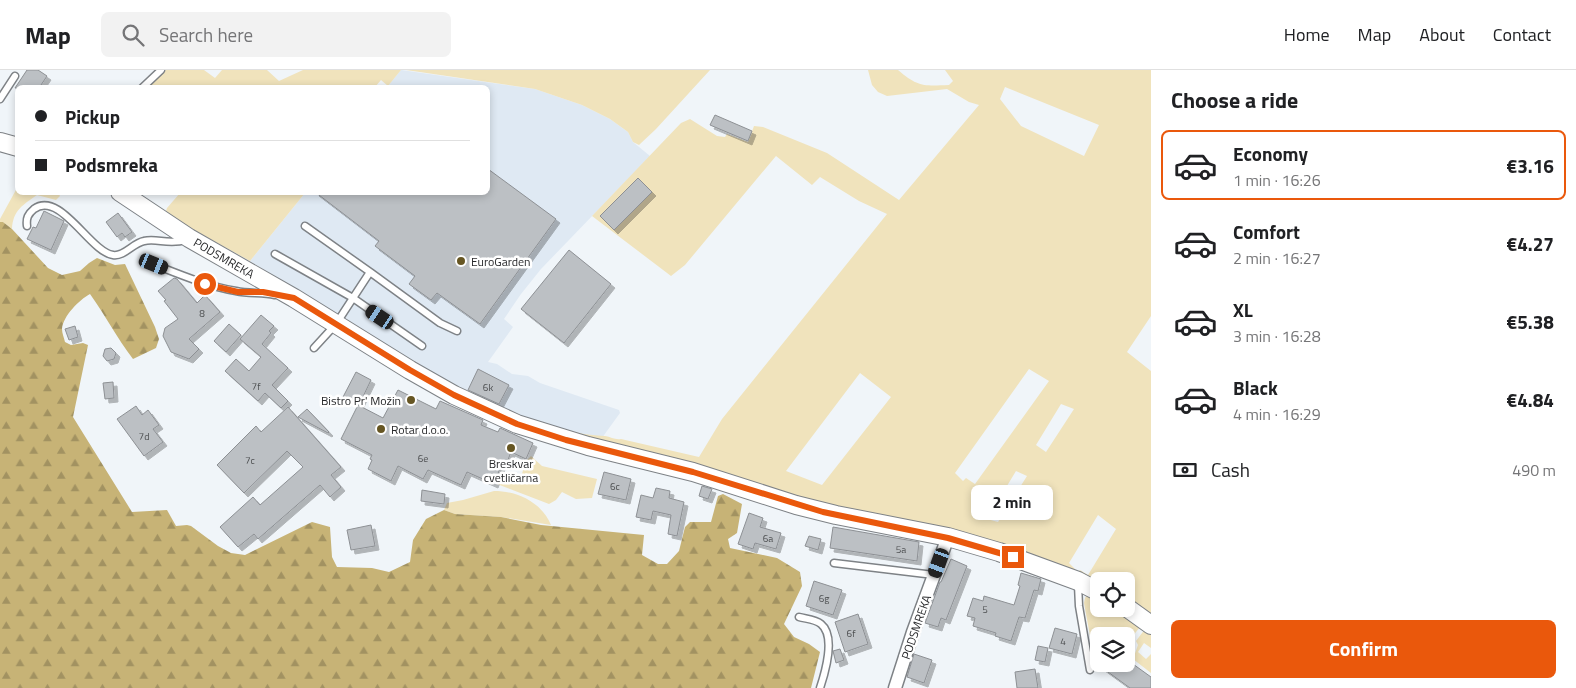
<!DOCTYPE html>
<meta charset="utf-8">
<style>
:root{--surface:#fff;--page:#f2f2f2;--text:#202124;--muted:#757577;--line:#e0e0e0;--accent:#ea580c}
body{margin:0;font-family:"Titillium Web",sans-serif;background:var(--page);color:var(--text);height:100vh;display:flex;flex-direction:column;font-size:19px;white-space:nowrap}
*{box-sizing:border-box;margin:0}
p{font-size:16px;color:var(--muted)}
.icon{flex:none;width:28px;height:28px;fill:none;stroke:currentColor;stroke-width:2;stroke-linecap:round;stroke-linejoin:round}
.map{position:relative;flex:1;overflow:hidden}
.drawer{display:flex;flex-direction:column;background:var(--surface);width:425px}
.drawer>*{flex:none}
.top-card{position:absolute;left:15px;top:15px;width:475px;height:110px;border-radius:8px;box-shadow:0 2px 8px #0003;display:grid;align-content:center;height:110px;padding:0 20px;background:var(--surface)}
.buttons{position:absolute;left:1090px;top:502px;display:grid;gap:10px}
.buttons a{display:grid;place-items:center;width:45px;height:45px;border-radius:8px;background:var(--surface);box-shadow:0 2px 8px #0003;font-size:25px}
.end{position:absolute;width:22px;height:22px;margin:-11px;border:6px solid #ea580c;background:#fff;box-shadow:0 0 0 2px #fff}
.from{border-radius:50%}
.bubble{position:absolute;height:35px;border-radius:8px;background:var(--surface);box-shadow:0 2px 8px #0003;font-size:16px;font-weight:700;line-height:35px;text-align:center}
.car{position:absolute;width:15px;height:30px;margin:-15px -8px;border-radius:6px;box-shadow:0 0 4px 1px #0007;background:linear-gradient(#222 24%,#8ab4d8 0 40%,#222 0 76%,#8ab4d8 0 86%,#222 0)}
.top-card b{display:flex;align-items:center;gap:18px;height:48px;font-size:19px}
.top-card b+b{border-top:1px solid var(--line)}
.top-card i{width:12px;height:12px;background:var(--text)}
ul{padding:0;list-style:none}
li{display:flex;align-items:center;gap:15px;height:70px;margin:0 10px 8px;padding:0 10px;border:2px solid transparent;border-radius:8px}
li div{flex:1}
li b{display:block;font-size:19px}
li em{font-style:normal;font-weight:700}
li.current{border-color:var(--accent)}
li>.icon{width:45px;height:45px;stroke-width:1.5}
h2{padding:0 20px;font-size:22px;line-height:60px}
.pay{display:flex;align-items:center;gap:12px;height:55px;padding:0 20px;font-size:19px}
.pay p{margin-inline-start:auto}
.action{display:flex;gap:10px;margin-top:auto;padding:10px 20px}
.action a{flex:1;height:58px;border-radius:8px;background:var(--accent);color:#fff;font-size:20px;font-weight:700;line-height:58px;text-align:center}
header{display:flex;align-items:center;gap:30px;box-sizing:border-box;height:70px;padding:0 25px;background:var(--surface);border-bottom:1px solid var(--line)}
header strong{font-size:24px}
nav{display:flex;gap:28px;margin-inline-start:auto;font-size:18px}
.search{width:350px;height:45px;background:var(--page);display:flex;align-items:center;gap:12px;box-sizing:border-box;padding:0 18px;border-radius:8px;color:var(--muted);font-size:19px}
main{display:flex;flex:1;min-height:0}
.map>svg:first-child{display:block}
</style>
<header>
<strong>Map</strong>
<div class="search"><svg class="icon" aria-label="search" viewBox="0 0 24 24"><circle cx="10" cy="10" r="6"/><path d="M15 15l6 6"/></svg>Search here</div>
<nav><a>Home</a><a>Map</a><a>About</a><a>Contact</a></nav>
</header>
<main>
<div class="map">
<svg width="1151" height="618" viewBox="0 0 1151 618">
<defs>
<pattern id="forest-firs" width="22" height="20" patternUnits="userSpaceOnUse" patternTransform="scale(1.25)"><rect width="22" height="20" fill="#c7b376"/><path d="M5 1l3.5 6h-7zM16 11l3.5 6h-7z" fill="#a29261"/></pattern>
<filter id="shadow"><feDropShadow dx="4" dy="4" stdDeviation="0" flood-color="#0004"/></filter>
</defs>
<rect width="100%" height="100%" fill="#f0f5f9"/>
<path fill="#dfe9f3" d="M 401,0 L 535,19 L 582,35 L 610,49 L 628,62 L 633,72 L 650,86 L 541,199 L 521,224 L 504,249 L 513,257 L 488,292 L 497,294 L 512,304 L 528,306 L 540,313 L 619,340 L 620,343 L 599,372 L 501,345 L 250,191 L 305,123 L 488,122 L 488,18 L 387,17 Z"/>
<path fill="#f0e3bc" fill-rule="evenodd" d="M 166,0 L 204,0 L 215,8 L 222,0 L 267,0 L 279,11 L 303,0 L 401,0 L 388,16 L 381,10 L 375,17 L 148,18 L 147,16 Z
M 406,0 L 710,0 L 656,59 L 639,75 L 633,72 L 628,62 L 610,49 L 582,35 L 535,19 Z
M 868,0 L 898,0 C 918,17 923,16 949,15 L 953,11 L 945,0 L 1151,0 L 1151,246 L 1127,282 L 1151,301 L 1151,546 L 1126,529 L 1126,511 L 1099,511 L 1099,513 L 575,365 L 575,362 C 585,365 595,365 605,366 C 611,367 615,370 621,369 L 699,387 L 722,349 L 887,144 L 859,131 L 820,107 L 812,115 L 776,86 L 685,195 L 671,206 L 592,146 L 681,53 L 690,49 L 717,66 L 725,67 L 727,64 L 748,72 L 754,56 L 763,57 L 827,83 L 899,130 L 979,35 L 969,32 L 947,19 L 887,26 L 878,22 L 872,15 ZM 1005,17 L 1099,55 L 1084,86 L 1021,56 L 1000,29 ZM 1029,299 L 1049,311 L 975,414 L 966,408 L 963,411 L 955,403 ZM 860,303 L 891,327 L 822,415 L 786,401 ZM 1061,334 L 1074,339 L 1046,382 L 1036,375 ZM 1016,401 L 1027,406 L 998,452 L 987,449 ZM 1098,445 L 1116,459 L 1088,505 L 1080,500 L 1078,502 L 1069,493 Z
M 17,118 L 18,122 L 58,123 L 60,126 L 56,130 L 37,125 C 23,135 13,140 12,159 L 3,152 L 0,152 L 0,149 Z
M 180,123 L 305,123 L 250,191 L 165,144 L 167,138 Z
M 531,386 L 542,396 L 597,409 L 592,428 L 576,429 L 562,422 L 556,430 L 549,434 L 497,414 L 502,405 L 520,410 L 526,391 Z
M 494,421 C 518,421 542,433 551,455 L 501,447 L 455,444 L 444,440 L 447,433 L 463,430 Z
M 1088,523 L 1099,530 L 1099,539 L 1114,539 L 1140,557 L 1128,572 L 1126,566 L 1099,566 L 1099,573 L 1093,582 L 1084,533 L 1085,528 Z
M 1145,559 L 1151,563 L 1151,578 L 1144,573 L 1138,582 L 1146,589 L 1151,584 L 1151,603 L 1133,589 L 1138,575 L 1136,571 Z"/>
<path fill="url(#forest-firs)" d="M 0,152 L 3,152 L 12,159 L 48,198 L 62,205 L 80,201 L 89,193 L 97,188 L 115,195 L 125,194 L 155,257 L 159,269 L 156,278 L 133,289 C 117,268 105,245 90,224 C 79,230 63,246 62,259 C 62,263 64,268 65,272 L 71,275 L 83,273 L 88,275 L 73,347 L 132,442 L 167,440 L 176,456 L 187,455 L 191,456 L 218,476 L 231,483 L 245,485 L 312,452 L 330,457 L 332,487 L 337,497 L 372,498 L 389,502 L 410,492 L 413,470 L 426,449 L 444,440 L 455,444 L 501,447 L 541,455 L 644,465 L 642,485 L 658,494 L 667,494 L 679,481 L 685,457 L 690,452 L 711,452 L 718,426 L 723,424 L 742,434 L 737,463 L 728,469 L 730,478 L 777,488 L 800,502 L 802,516 L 784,554 L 794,567 L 809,574 L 820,582 L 811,618 L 0,618 Z"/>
<path fill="#bcc0c4" stroke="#8d9094" filter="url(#shadow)" d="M 27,0 L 38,0 L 47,6 L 39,18 L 15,18 Z
M 715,45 L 752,61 L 748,71 L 710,55 Z
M 488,99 L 556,149 L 480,254 L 437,223 L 431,230 L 409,214 L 415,206 L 375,176 L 379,171 L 315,122 L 488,122 Z
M 638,108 L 652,122 L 614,160 L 600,146 Z
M 44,141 L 64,151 L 51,180 L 27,169 L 33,157 L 36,158 Z
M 118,143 L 132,162 L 125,167 L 122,163 L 117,167 L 106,152 Z
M 569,180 L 611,214 L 564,273 L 521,239 Z
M 174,208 L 177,209 L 197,233 L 205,225 L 220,242 L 189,269 L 199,279 L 189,289 L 171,282 L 163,266 L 165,258 L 178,249 L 164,231 L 166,230 L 158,221 Z
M 261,245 L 274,256 L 269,261 L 271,263 L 262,274 L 288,298 L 272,315 L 288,331 L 281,338 L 265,323 L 258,331 L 225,301 L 236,289 L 249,301 L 261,287 L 240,269 Z
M 229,254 L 241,265 L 226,282 L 214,271 Z
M 75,256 L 78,267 L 69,270 L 65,259 Z
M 111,278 L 116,283 L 114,289 L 107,291 L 103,286 L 105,279 Z
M 478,299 L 509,315 L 499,334 L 468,320 Z
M 356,302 L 371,310 L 359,335 L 343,327 Z
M 113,312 L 114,328 L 105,329 L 103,313 Z
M 398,320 L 436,339 L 440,331 L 483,350 L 481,355 L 498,362 L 500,358 L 533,373 L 526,389 L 511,382 L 506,395 L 502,393 L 494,414 L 467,402 L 461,415 L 428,400 L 423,409 L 398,396 L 391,411 L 368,399 L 372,390 L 370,389 L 372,385 L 341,369 L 358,335 L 383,348 Z
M 136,336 L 142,345 L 148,340 L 159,355 L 153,359 L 163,372 L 144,386 L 117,349 Z
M 288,337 L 341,397 L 331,405 L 341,417 L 330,427 L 320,415 L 258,469 L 254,464 L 238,477 L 220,457 L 253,427 L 260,435 L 303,397 L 287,381 L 244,423 L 217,395 L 256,356 L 261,362 Z
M 307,339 L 329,362 L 328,363 L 298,347 Z
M 604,402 L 631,409 L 626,430 L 598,424 Z
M 702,416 L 712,419 L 708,429 L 699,426 Z
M 656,418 L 670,421 L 669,428 L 684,432 L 677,466 L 668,464 L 671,445 L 653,441 L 651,450 L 636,447 L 641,425 L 653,428 Z
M 422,420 L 445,424 L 444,434 L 421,431 Z
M 749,443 L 763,448 L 760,457 L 781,463 L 776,479 L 755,473 L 753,479 L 738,474 Z
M 371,455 L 375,476 L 351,480 L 347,460 Z
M 833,457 L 919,472 L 917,491 L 830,478 Z
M 809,466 L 821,469 L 818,480 L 805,476 Z
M 951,489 L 967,496 L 946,550 L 941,548 L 938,557 L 925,553 L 940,512 L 941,512 Z
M 1021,503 L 1041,509 L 1038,521 L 1034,520 L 1025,548 L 1019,547 L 1011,571 L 995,566 L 996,563 L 973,556 L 975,548 L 967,546 L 973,528 L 983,531 L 984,526 L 1014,535 L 1020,516 L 1018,515 Z
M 814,511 L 842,520 L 833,545 L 806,536 Z
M 858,544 L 868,574 L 845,582 L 835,552 Z
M 1055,558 L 1077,564 L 1072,584 L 1049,578 Z
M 1038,576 L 1048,578 L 1045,592 L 1035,590 Z
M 840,579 L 844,590 L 836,593 L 833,581 Z
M 914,584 L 932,590 L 924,613 L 907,607 Z
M 1126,589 L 1151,607 L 1151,618 L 1130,618 L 1097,594 L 1126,594 Z
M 1035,599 L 1038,618 L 1017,618 L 1015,602 Z"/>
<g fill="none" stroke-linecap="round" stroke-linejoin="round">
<g stroke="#7e8286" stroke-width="9">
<path id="lane" d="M 142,18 L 161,0
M 0,29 L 15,6
M 27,156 C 26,148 28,144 34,139 C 60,120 90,182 113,185 C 124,187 133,173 144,171 C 157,168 168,175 186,170
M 305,156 L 370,202
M 275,184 L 353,228 L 422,276
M 153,194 C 181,205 207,216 236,221 C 249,224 262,222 275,225
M 314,278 L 336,254 L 370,202 L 440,253 L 457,261
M 834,493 L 934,505
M 1078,515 L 1079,536 L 1090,600
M 799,547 C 806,549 815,549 821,554 C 836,566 825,603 820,618"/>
</g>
<g stroke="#7e8286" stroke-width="15">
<path id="street" d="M 895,618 L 913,562 L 948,467"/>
</g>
<g stroke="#7e8286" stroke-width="20">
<path id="secondary" d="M 0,72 L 18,77
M 120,122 L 189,168 L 294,228 L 410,300 L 454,325 L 517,354 L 588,376 L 693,402 L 796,435 L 836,445 L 948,467 L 999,482 L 1078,511 L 1099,522
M 1126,537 L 1151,555"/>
</g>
<use href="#lane" stroke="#fff" stroke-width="6"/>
<use href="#street" stroke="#fff" stroke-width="12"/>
<use href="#secondary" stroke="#fff" stroke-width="18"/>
</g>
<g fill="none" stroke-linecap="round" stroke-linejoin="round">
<path stroke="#ea580c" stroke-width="6" d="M 205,214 L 238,222 L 263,222 L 294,228 L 410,300 L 454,325 L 517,354 L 566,370 L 693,402 L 823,442 L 948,468 L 1013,487"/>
</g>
<g fill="#665623" stroke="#fff" stroke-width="2">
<circle cx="461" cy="191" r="5"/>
<circle cx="411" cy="330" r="5"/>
<circle cx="381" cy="359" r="5"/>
<circle cx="511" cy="378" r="5"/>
</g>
<g text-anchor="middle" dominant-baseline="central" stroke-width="5" stroke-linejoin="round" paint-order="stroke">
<g font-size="10" fill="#4d4f51">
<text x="202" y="243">8</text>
<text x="256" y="316">7f</text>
<text x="488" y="317">6k</text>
<text x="144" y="366">7d</text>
<text x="423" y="388">6e</text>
<text x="250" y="390">7c</text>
<text x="615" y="416">6c</text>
<text x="768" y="468">6a</text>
<text x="901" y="479">5a</text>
<text x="824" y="528">6g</text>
<text x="985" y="539">5</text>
<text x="851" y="563">6f</text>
<text x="1063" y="571">4</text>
</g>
<g font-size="12" fill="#28292b" stroke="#fff">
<text transform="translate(224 188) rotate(30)">PODSMREKA</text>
<text transform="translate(916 557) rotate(-71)">PODSMREKA</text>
</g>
<g font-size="12" fill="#28292b" stroke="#fff" text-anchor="start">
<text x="471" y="191">EuroGarden</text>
<text x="401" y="330" text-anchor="end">Bistro Pr' Možin</text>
<text x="391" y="359">Rotar d.o.o.</text>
<text x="511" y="393" text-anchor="middle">Breskvar<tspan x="511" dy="14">cvetličarna</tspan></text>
</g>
</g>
</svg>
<div class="buttons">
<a><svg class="icon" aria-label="locate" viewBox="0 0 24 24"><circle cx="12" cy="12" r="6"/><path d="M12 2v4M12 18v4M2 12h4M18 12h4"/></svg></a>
<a><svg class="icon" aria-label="layers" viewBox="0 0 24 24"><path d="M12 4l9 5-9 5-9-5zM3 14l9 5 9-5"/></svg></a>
</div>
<i class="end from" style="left:205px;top:214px"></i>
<i class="end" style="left:1013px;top:487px"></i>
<div class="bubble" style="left:971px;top:415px;width:82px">2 min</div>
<i class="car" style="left:154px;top:194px;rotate:112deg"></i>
<i class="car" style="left:380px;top:247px;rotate:304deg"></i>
<i class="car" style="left:939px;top:493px;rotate:200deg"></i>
<div class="top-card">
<b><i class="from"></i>Pickup</b>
<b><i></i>Podsmreka</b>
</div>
</div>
<section class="drawer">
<h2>Choose a ride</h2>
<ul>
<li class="current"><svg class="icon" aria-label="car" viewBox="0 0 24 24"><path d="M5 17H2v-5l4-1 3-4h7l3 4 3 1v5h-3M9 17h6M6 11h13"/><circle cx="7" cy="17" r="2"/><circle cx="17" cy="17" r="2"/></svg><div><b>Economy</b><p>1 min · 16:26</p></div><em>€3.16</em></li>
<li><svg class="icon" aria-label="car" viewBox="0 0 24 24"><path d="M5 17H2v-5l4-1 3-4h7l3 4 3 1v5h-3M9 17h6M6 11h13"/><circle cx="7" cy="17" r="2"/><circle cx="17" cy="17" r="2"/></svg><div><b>Comfort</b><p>2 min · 16:27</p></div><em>€4.27</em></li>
<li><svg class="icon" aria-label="car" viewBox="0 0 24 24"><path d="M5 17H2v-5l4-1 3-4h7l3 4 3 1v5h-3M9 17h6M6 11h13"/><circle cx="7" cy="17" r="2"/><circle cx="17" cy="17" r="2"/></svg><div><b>XL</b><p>3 min · 16:28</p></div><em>€5.38</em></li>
<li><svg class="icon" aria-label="car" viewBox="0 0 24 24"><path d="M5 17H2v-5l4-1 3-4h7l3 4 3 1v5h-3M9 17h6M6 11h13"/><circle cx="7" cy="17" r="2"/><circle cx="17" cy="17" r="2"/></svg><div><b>Black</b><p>4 min · 16:29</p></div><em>€4.84</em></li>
</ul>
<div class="pay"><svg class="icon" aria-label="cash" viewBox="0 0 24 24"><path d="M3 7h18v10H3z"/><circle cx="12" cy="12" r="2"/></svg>Cash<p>490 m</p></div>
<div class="action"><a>Confirm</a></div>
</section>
</main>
